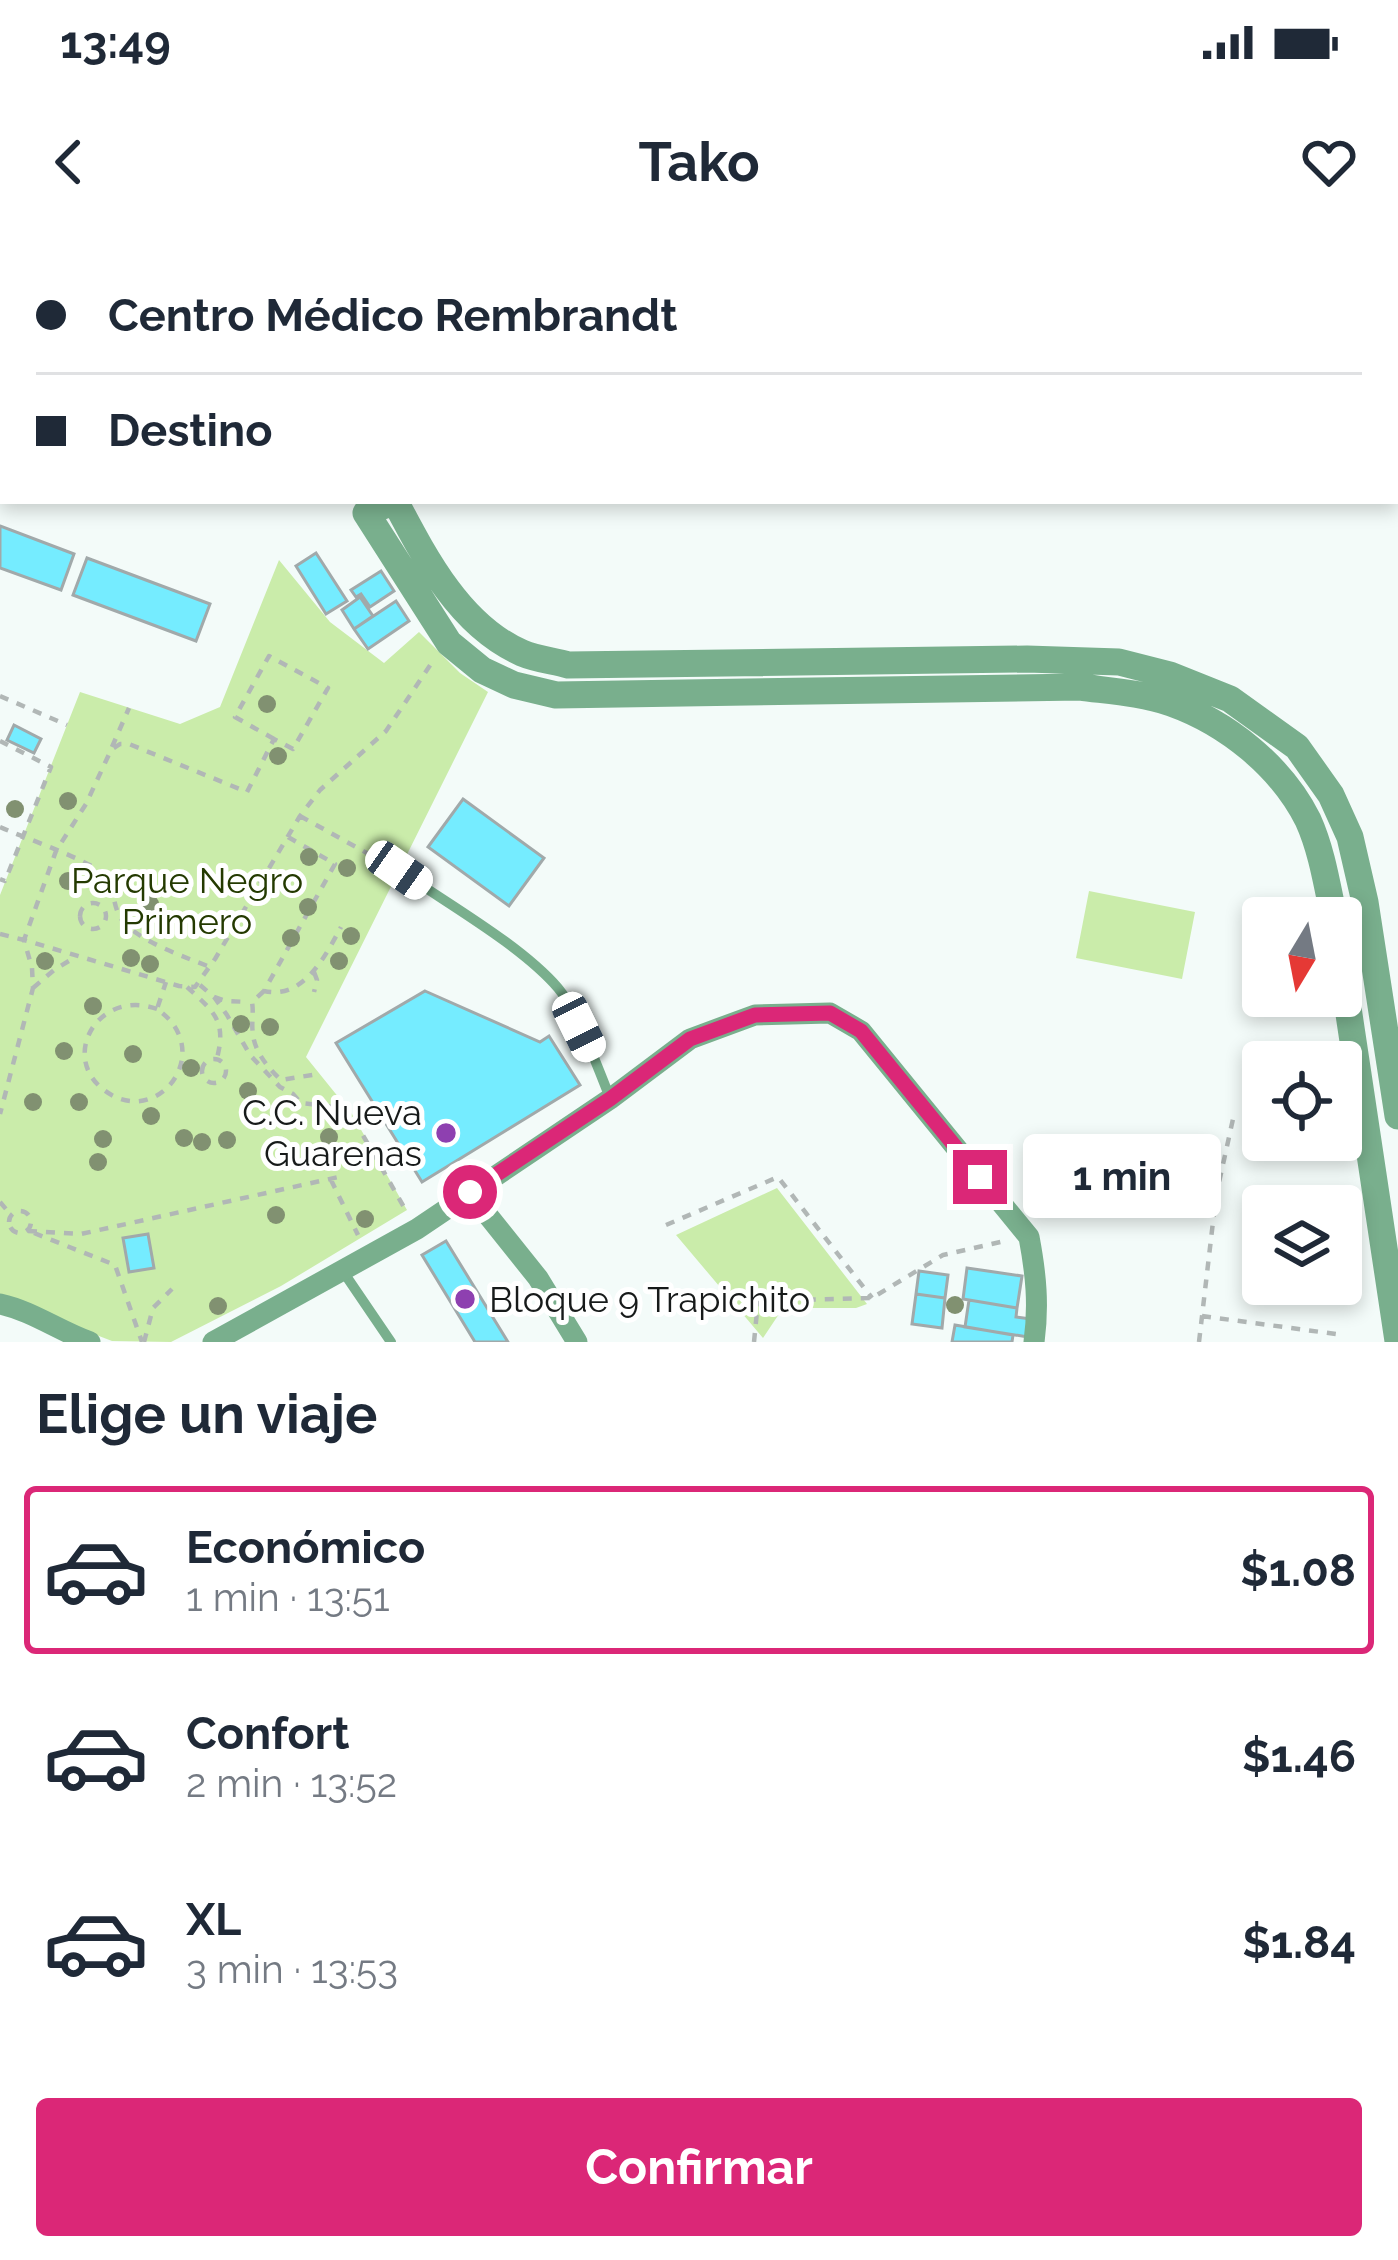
<!DOCTYPE html>
<html lang="es">
<meta charset="utf-8">
<style>
:root{--surface:#fff;--page:#f6f6f7;--text:#1f2937;--muted:#747a83;--line:#e0e1e3;--accent:#db2777}
body{margin:0;font-family:Raleway,sans-serif;background:var(--page);color:var(--text);height:100vh;display:flex;flex-direction:column;font-size:45px;white-space:nowrap}
*{box-sizing:border-box;margin:0}
p{font-size:39px;color:var(--muted)}
.icon{flex:none;width:66px;height:66px;fill:none;stroke:currentColor;stroke-width:2;stroke-linecap:round;stroke-linejoin:round}
.map{position:relative;height:1102px;overflow:hidden}
.side{display:flex;flex-direction:column;background:var(--surface);flex:1}
.side>*{flex:none}
.guide{position:absolute;left:0px;top:0px;width:1398px;height:264px;box-shadow:0 6px 18px #0003;display:grid;align-content:center;height:264px;padding:0 36px;background:var(--surface)}
.needle{width:78px;rotate:190deg}
.controls{position:absolute;left:1242px;top:657px;display:grid;gap:24px}
.controls a{display:grid;place-items:center;width:120px;height:120px;border-radius:12px;background:var(--surface);box-shadow:0 6px 18px #0003;font-size:60px}
.end{position:absolute;width:54px;height:54px;margin:-27px;border:15px solid #db2777;background:#fff;box-shadow:0 0 0 6px #fff}
.from{border-radius:50%}
.bubble{position:absolute;height:84px;border-radius:12px;background:var(--surface);box-shadow:0 6px 18px #0003;font-size:39px;font-weight:700;line-height:84px;text-align:center}
.car{position:absolute;width:36px;height:72px;margin:-36px -18px;border-radius:15px;box-shadow:0 0 9px 3px #0007;background:linear-gradient(#fff 24%,#345 0 40%,#fff 0 76%,#345 0 86%,#fff 0)}
.guide b{display:flex;align-items:center;gap:42px;height:114px;font-size:45px}
.guide b+b{border-top:3px solid var(--line)}
.guide i{width:30px;height:30px;background:var(--text)}
ul{padding:0;list-style:none}
li{display:flex;align-items:center;gap:36px;height:168px;margin:0 24px 18px;padding:0 12px;border:6px solid transparent;border-radius:12px}
li div{flex:1}
li b{display:block;font-size:45px}
li em{font-style:normal;font-weight:700}
li.on{border-color:var(--accent)}
li>.icon{width:108px;height:108px;stroke-width:1.5}
h2{padding:0 36px;font-size:54px;line-height:144px}
.button{display:flex;gap:24px;margin-top:auto;padding:24px 36px}
.button a{flex:1;height:138px;border-radius:12px;background:var(--accent);color:#fff;font-size:48px;font-weight:700;line-height:138px;text-align:center}
.status{display:flex;justify-content:space-between;align-items:center;height:84px;padding:0 60px;background:var(--surface);direction:ltr}
.status svg{height:33px;fill:currentColor}
header{display:flex;justify-content:space-between;align-items:center;height:156px;padding:0 36px;background:var(--surface);font-size:54px;font-weight:700}
.map>svg:first-child{display:block}
</style>
<div class="status"><b>13:49</b><svg viewBox="0 0 49 12"><path d="M0 12V9h3v3zM5 12V6h3v6zM10 12V3h3v9zM15 12V0h3v12zM26 1h20v11H26zM47 4h2v5h-2z"/></svg></div>
<header><svg class="icon" aria-label="back" viewBox="0 0 24 24"><path d="M15 5l-7 7 7 7"/></svg>Tako<svg class="icon" aria-label="heart" viewBox="0 0 24 24"><path d="M12 20l-8-8c-3-5 5-10 8-4 3-6 11-1 8 4z"/></svg></header>
<div class="map">
<svg width="1398" height="1102" viewBox="0 0 1398 1102">
<rect width="100%" height="100%" fill="#f3fbf9"/>
<path fill="#caecaa" d="M 279,320 L 330,382 L 384,423 L 419,392 L 460,433 L 488,452 L 306,817 L 352,874 L 407,970 L 281,1046 L 171,1102 L 112,1101 L 0,1058 L 0,655 L 80,452 L 180,484 L 220,467 Z
M 1089,651 L 1195,672 L 1182,739 L 1076,718 Z
M 777,948 L 867,1064 L 856,1068 L 783,1068 L 763,1098 L 676,995 Z"/>
<path fill="#75ecff" stroke="#a1a9aa" stroke-width="3" d="M 0,286 L 74,314 L 61,350 L 0,328 Z
M 316,313 L 347,361 L 326,374 L 296,326 Z
M 87,318 L 210,364 L 196,401 L 73,355 Z
M 381,331 L 394,351 L 370,367 L 361,354 L 356,357 L 351,350 Z
M 360,357 L 373,376 L 354,389 L 342,370 Z
M 396,361 L 409,381 L 368,409 L 354,389 Z
M 14,485 L 41,499 L 34,513 L 7,500 Z
M 463,559 L 544,618 L 509,666 L 428,607 Z
M 425,751 L 540,802 L 549,796 L 580,845 L 422,942 L 336,803 Z
M 148,994 L 154,1028 L 129,1032 L 123,998 Z
M 446,1001 L 508,1102 L 475,1102 L 422,1015 Z
M 967,1028 L 1022,1036 L 1017,1068 L 963,1059 Z
M 919,1031 L 948,1035 L 945,1058 L 916,1054 Z
M 916,1054 L 945,1058 L 942,1088 L 912,1084 Z
M 969,1060 L 1017,1068 L 1016,1077 L 1031,1079 L 1028,1097 L 965,1087 Z
M 955,1085 L 1013,1095 L 1012,1102 L 952,1102 Z"/>
<g fill="none" stroke-linecap="round" stroke-linejoin="round">
<path stroke="#b1b7b6" stroke-width="4.5" stroke-dasharray="9 9" stroke-linecap="butt" d="M 0,456 L 67,485
M 274,499 L 235,477 L 269,416 L 328,448 L 293,509 L 274,499 L 247,552 L 129,504 L 120,504 L 111,510 L 86,564 L 56,611 L 24,700 L 179,746 L 195,747 L 215,719 L 300,576 L 320,550 L 386,491 L 433,421
M 0,501 L 51,527 L 5,641 L 0,639
M 112,507 L 129,468
M 300,576 L 383,622
M 0,587 C 22,597 89,620 103,634 C 115,646 112,663 120,677 C 134,700 185,717 210,727
M 288,597 L 335,624 L 264,751 C 303,760 325,717 341,687
M80 676a13 13 0 1 1 26 0a13 13 0 1 1-26 0Z
M 0,694 L 24,700 L 32,728 L 33,748 L 0,874
M 314,732 L 317,740 L 314,752
M 200,745 L 214,757 L 227,775 L 250,815 L 280,847 L 293,854 L 301,863 L 343,868 L 356,883 L 405,969
M 187,747 C 213,771 227,780 217,818
M 33,748 L 54,730 L 77,716
M 264,751 L 252,762 C 254,774 251,783 253,794 C 254,811 269,829 281,840 L 318,834
M 214,757 L 226,761 L 249,762
M 157,769 C 99,748 59,816 104,850 C 157,891 218,811 157,769 L 166,742
M202 831a12 12 0 1 1 24 0a12 12 0 1 1-24 0Z
M 331,940 L 358,995
M 0,962 L 11,975
M9 982a11 11 0 1 1 22 0a11 11 0 1 1-22 0Z
M 666,985 L 778,937 L 872,1058
M 28,991 L 81,994 L 343,936
M 34,993 L 115,1025 L 142,1102
M 1202,1076 L 1343,1095
M 144,1102 L 153,1068 L 172,1049
M 754,1102 L 758,1061 L 872,1058 L 943,1015 L 1005,1001
M 1199,1102 L 1216,956 L 1233,879"/>
<path stroke="#79af8d" stroke-width="10" d="M 399,630 C 446,663 521,705 558,748 C 576,769 599,830 610,858
M 342,1030 L 391,1102"/>
<path stroke="#79af8d" stroke-width="21" d="M 180,0 L 183,3
M 222,0 L 225,3
M 470,953 L 538,1038 L 577,1102
M 0,1064 C 32,1071 59,1091 90,1102
M 213,1102 L 417,989 L 610,859 L 690,799 L 755,775 L 830,773 L 861,791 L 1029,997 C 1036,1034 1039,1065 1034,1102"/>
<path stroke="#79af8d" stroke-width="27" d="M 1395,113 L 1398,113
M 394,261 L 366,273 L 449,403 L 482,430 L 514,445 L 556,455 L 1080,447 C 1110,451 1142,453 1171,463 C 1227,483 1281,526 1308,580 C 1322,611 1327,645 1334,678
M 395,261 C 425,318 460,386 522,413 C 536,419 554,421 568,425 L 1027,419 L 1119,422 L 1170,435 L 1230,459 L 1297,507 L 1331,555 L 1350,597 L 1365,662 L 1398,876
M 1341,721 L 1398,1101"/>
</g>
<g fill="#819171">
<circle cx="267" cy="464" r="9"/>
<circle cx="278" cy="516" r="9"/>
<circle cx="68" cy="561" r="9"/>
<circle cx="15" cy="569" r="9"/>
<circle cx="309" cy="617" r="9"/>
<circle cx="347" cy="628" r="9"/>
<circle cx="68" cy="641" r="9"/>
<circle cx="150" cy="664" r="9"/>
<circle cx="308" cy="667" r="9"/>
<circle cx="351" cy="696" r="9"/>
<circle cx="291" cy="698" r="9"/>
<circle cx="131" cy="718" r="9"/>
<circle cx="45" cy="721" r="9"/>
<circle cx="339" cy="721" r="9"/>
<circle cx="150" cy="724" r="9"/>
<circle cx="93" cy="766" r="9"/>
<circle cx="241" cy="784" r="9"/>
<circle cx="270" cy="787" r="9"/>
<circle cx="64" cy="811" r="9"/>
<circle cx="133" cy="814" r="9"/>
<circle cx="191" cy="828" r="9"/>
<circle cx="248" cy="851" r="9"/>
<circle cx="33" cy="862" r="9"/>
<circle cx="79" cy="862" r="9"/>
<circle cx="151" cy="876" r="9"/>
<circle cx="329" cy="897" r="9"/>
<circle cx="184" cy="898" r="9"/>
<circle cx="103" cy="899" r="9"/>
<circle cx="227" cy="900" r="9"/>
<circle cx="202" cy="902" r="9"/>
<circle cx="98" cy="922" r="9"/>
<circle cx="276" cy="975" r="9"/>
<circle cx="365" cy="979" r="9"/>
<circle cx="955" cy="1065" r="9"/>
<circle cx="218" cy="1066" r="9"/>
</g>
<g fill="none" stroke-linecap="round" stroke-linejoin="round">
<path stroke="#db2777" stroke-width="15" d="M 470,952 L 610,859 L 690,799 L 755,775 L 830,773 L 861,791 L 980,937"/>
</g>
<g fill="#8e40b0" stroke="#fff" stroke-width="4.5">
<circle cx="446" cy="893" r="12"/>
<circle cx="465" cy="1059" r="12"/>
</g>
<g text-anchor="middle" dominant-baseline="central" stroke-width="10" stroke-linejoin="round" paint-order="stroke">
<g font-size="36" fill="#243a01" stroke="#fff">
<text x="187" y="640">Parque Negro<tspan x="187" dy="41">Primero</tspan></text>
</g>
<g font-size="36" fill="#171a1a" stroke="#fff" text-anchor="end">
<text x="422" y="872">C.C. Nueva<tspan x="422" dy="41">Guarenas</tspan></text>
<text x="489" y="1059" text-anchor="start">Bloque 9 Trapichito</text>
</g>
</g>
</svg>
<div class="controls">
<a><svg class="needle" viewBox="-14 -14 28 28"><path d="M0-13l5 13h-10z" fill="#e53935"/><path d="M0 13l5-13h-10z" fill="#747a83"/></svg></a>
<a><svg class="icon" aria-label="locate" viewBox="0 0 24 24"><circle cx="12" cy="12" r="6"/><path d="M12 2v4M12 18v4M2 12h4M18 12h4"/></svg></a>
<a><svg class="icon" aria-label="layers" viewBox="0 0 24 24"><path d="M12 4l9 5-9 5-9-5zM3 14l9 5 9-5"/></svg></a>
</div>
<i class="end from" style="left:470px;top:952px"></i>
<i class="end" style="left:980px;top:937px"></i>
<div class="bubble" style="left:1023px;top:894px;width:198px">1 min</div>
<i class="car" style="left:399px;top:630px;rotate:125deg"></i>
<i class="car" style="left:579px;top:787px;rotate:154deg"></i>
<div class="guide">
<b><i class="from"></i>Centro Médico Rembrandt</b>
<b><i></i>Destino</b>
</div>
</div>
<section class="side">
<h2>Elige un viaje</h2>
<ul>
<li class="on"><svg class="icon" aria-label="car" viewBox="0 0 24 24"><path d="M5 17H2v-5l4-1 3-4h7l3 4 3 1v5h-3M9 17h6M6 11h13"/><circle cx="7" cy="17" r="2"/><circle cx="17" cy="17" r="2"/></svg><div><b>Económico</b><p>1 min · 13:51</p></div><em>$1.08</em></li>
<li><svg class="icon" aria-label="car" viewBox="0 0 24 24"><path d="M5 17H2v-5l4-1 3-4h7l3 4 3 1v5h-3M9 17h6M6 11h13"/><circle cx="7" cy="17" r="2"/><circle cx="17" cy="17" r="2"/></svg><div><b>Confort</b><p>2 min · 13:52</p></div><em>$1.46</em></li>
<li><svg class="icon" aria-label="car" viewBox="0 0 24 24"><path d="M5 17H2v-5l4-1 3-4h7l3 4 3 1v5h-3M9 17h6M6 11h13"/><circle cx="7" cy="17" r="2"/><circle cx="17" cy="17" r="2"/></svg><div><b>XL</b><p>3 min · 13:53</p></div><em>$1.84</em></li>
</ul>
<div class="button"><a>Confirmar</a></div>
</section>
